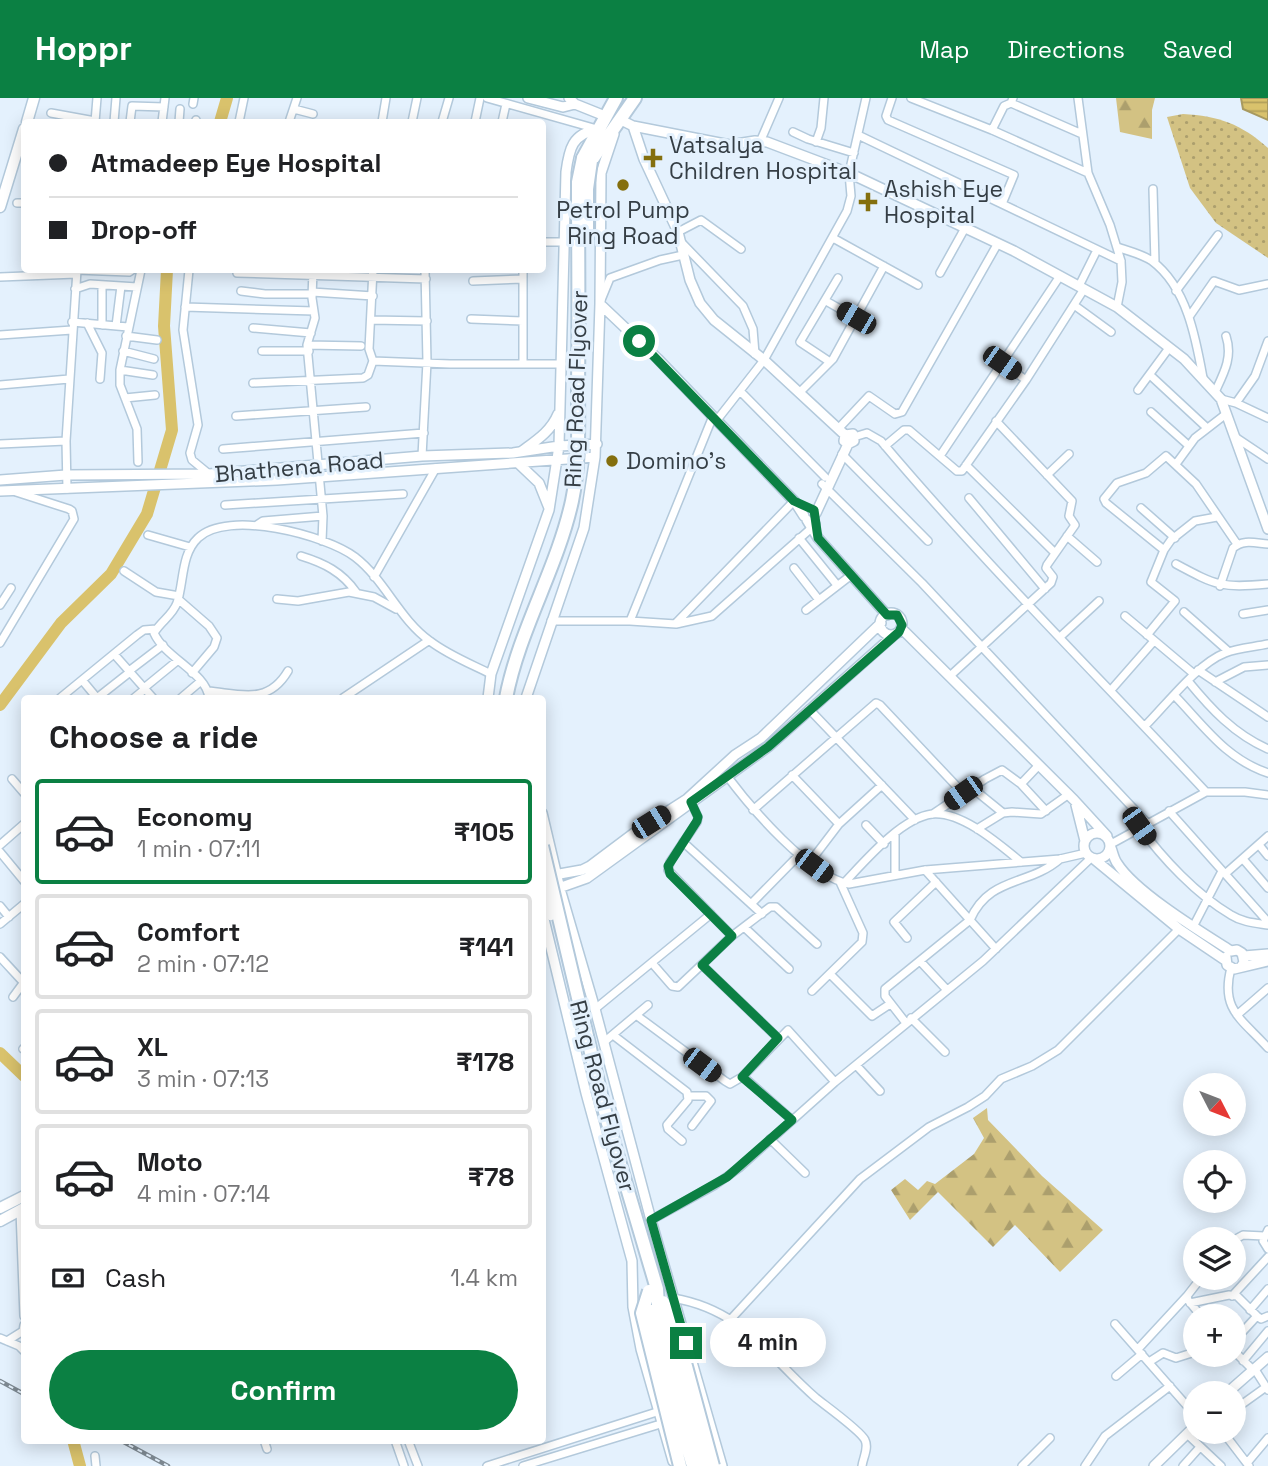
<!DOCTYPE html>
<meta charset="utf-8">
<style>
:root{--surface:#fff;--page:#f6f6f6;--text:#202124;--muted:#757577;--line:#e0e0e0;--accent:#0b8043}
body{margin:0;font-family:"Space Grotesk",sans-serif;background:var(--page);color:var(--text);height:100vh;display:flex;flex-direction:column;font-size:26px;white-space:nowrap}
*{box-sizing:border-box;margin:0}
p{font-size:23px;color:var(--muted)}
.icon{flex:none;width:38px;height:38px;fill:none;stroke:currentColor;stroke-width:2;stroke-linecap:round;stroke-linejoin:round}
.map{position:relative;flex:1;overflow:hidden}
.drawer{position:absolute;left:21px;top:597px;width:525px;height:749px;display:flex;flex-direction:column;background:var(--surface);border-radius:7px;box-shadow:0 4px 18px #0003}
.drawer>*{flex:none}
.top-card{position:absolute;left:21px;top:21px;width:525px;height:154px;border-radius:7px;box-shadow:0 4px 18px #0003;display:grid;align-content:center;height:154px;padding:0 28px;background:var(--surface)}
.needle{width:46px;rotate:132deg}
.fabs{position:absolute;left:1183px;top:975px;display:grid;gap:14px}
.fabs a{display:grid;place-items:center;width:63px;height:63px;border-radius:50%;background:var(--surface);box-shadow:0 4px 18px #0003;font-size:35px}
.end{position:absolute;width:32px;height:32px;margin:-16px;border:9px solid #0b8043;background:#fff;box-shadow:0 0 0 4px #fff}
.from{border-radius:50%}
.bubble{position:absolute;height:49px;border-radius:24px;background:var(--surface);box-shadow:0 4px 18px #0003;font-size:23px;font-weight:700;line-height:49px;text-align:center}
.car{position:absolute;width:21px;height:42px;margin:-21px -10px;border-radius:9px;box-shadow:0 0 5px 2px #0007;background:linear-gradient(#222 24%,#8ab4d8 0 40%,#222 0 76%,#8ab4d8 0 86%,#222 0)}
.top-card b{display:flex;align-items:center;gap:24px;height:66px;font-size:26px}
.top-card b+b{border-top:2px solid var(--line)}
.top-card i{width:18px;height:18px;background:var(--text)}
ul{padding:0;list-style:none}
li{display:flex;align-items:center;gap:21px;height:105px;margin:0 14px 10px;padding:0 14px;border:4px solid var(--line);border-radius:7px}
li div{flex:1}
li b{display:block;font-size:26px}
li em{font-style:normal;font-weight:700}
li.on{border-color:var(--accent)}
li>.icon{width:63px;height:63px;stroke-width:1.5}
h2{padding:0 28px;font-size:32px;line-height:84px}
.pay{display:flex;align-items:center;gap:18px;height:77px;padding:0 28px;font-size:26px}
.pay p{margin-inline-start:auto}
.button{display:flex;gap:14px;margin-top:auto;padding:14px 28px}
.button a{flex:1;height:80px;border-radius:42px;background:var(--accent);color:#fff;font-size:28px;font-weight:700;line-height:80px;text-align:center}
header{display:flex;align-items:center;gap:42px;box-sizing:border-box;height:98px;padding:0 35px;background:var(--accent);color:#fff}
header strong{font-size:33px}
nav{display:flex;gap:38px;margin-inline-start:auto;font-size:24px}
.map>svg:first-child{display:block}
</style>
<header>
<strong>Hoppr</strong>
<nav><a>Map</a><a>Directions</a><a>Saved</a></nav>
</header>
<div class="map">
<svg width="1268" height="1368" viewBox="0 0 1268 1368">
<defs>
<pattern id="grass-dots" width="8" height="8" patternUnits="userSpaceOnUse" patternTransform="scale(1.75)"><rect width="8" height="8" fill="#d3c283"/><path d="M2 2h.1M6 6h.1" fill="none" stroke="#ac9f6d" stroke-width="1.8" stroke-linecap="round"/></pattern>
<pattern id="forest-firs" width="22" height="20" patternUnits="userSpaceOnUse" patternTransform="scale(1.75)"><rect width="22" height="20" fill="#d3c283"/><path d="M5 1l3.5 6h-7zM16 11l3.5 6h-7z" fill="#ac9f6d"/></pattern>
<pattern id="water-rules" width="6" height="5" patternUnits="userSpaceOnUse" patternTransform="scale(1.75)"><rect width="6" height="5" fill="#d9c26c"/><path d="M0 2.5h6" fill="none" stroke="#b19f5b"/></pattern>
</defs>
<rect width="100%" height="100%" fill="#e4f1fd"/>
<path fill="url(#grass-dots)" d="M 1183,16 C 1219,18 1241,26 1268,50 L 1268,160 L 1216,125 L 1190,90 L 1167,19 Z"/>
<path fill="url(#forest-firs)" d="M 1116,0 L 1155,0 L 1152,12 L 1152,41 L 1120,34 Z
M 987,1010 L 988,1022 L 1042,1078 L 1103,1132 L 1060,1174 L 1015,1127 L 993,1149 L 938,1094 L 910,1122 L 891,1092 L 905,1081 L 918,1092 L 927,1083 L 935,1086 L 974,1056 L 984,1040 L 973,1020 Z"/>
<path fill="url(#water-rules)" stroke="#a89a60" stroke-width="2" d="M 1241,0 L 1268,0 L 1268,22 L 1243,11 Z"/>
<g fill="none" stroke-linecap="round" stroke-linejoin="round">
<path stroke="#d9c26c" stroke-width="12" d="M 220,24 L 227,0
M 0,607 L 61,525 L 111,476 L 147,416 L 172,332 L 164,228 L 167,172
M 0,955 L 24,978
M 73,1342 L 80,1368"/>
<g stroke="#b3c9db" stroke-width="10">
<path id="minor" d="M 487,0 L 597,31
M 892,0 L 886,18 L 888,22 L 1014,77 L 1002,106
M 911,0 L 992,32 L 1088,75
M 1078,0 L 1088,75 L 1110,127 L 1121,163 L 1122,184 L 1117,209
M 1011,5 L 1082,36
M 193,6 L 194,0
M 294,11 L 313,16
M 51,15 L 95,23
M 95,24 L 97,0
M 114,24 L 116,0
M 130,24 L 132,8 L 164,9
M 162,24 L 165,0
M 179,24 L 180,11
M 196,24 L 196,22
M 239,24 L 244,0
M 289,24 L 297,0
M 382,24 L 386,0
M 412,24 L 417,0
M 442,24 L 449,0
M 475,24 L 480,0
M 502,24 L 506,6
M 992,32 L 1004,8 L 1011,5 L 1013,0
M 793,34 L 808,41 L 854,55
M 858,37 L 1121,163
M 760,44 L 779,0
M 816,44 L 821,30 L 824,0
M 1153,91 L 1155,165
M 17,105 L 24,105
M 678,134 L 701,122 L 741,151
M 833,140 L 918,187
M 542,144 L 564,144
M 681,144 L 743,208 L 753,231 L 755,256
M 1117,149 C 1128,153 1142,156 1152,163 C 1187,189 1196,241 1203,280
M 76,172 L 129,174 L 132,172
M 189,172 L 183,232 L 198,327 L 190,355 L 192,362 L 209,376
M 313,172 L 312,200 L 315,220 L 307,247 L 323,418 L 322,443
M 523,172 L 523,265
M 237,175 L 426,181
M 940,175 L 965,130
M 0,179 L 76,176
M 473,183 L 523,181
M 1079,188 L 1097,152
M 75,191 L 90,186 L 137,189
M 241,193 L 265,196 L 312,196
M 1176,193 L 1218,137
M 312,194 L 373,198
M 601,202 L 610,180 L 660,162 L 683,157
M 826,203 L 856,220
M 1074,207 L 1111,234
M 185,209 L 314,213
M 1189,219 L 1214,183 L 1239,192 L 1268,186
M 471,221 L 523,223
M 371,222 L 427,223
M 72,224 L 128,229
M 87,225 L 102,255 L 100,281
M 102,227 L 102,187
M 116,228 L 121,188
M 253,230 L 311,235
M 0,237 L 72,232
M 126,238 L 157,242
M 307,247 L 361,248
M 123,253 L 154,261
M 262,253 L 309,253
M 373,263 L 450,266 L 562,266
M 830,264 L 800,244 L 838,180
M 1002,265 L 1026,282
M 120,272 L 153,277
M 1150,277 L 1206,329
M 253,285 L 363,280 L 368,277 L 373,263 L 369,251 L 373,172
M 0,287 L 69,281
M 1138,292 L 1169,250
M 740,293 L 825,379
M 1215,294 C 1224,275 1233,259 1226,238
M 799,295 L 833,261 L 884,168
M 125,300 L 155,297
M 1221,301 L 1236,305 L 1268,320
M 1236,305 L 1255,278 L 1268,243
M 1151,314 L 1188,347
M 236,318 L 366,309
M 717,322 L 764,262 L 847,113 L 851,98 L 849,75 L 866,0
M 838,331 L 869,298 L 895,316 L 902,314 L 998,145
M 854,339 L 867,335 L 881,343 C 984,465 1097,577 1206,694
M 1235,339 L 1268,361
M 0,346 L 66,343
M 885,348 L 904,332 L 909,332 L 957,373 L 962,373 L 1026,282 L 1084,191
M 223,351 L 424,335
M 842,356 L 928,443
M 422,358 L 427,264 L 425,172
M 940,358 L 1060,178
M 138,364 L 137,331 L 120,287 L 120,272 L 141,172
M 1176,366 L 1195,340 L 1226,316
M 966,367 L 1055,455
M 1047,377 L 1069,356
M 822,386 L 922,485 L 1147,725
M 67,391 L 66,343 L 77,172
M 969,400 L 1045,491
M 225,407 L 403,396
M 1141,410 L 1175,440
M 257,427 L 263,423 L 323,418
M 148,437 L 190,449
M 1067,438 L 1097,464
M 799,440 L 837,487
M 1164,452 L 1106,405 L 1104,401 L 1117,385 L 1146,375 L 1166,358 L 1196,386 L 1237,446
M 301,458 C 324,465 342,474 356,494
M 1176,466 C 1217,488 1221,490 1268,486
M 794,470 L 819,502
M 124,473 L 156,494 L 179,498
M 374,479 L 436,370
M 1220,488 L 1233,450 C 1243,441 1255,445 1268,446
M 178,501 L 209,528 L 217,540 L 214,549 L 192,575
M 277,501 L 298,503 L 349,494 L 374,499 L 396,511
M 0,507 L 11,490
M 806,512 L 850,478
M 1184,514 L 1228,553
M 1243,516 L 1268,512
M 1125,518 L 1194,576
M 551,523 L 630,523 L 676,526 L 712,518 L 816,426
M 630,523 L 713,318
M 676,525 L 794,403
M 1147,537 L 1175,503 L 1151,484 L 1164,452 L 1171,442 L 1195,423 L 1217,419
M 1060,539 L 1099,503
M 0,545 L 74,421 L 72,413 L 69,411 L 16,394
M 114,556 L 153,600
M 1198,572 L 1268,619
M 129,573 L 163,547
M 950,578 L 1051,485 L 1053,479 L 1046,470 L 1047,467 L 1075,427 L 1069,418 L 1072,403 L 996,323
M 82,582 L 97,600 L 130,574
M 1188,583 C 1211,611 1234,636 1268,651
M 1215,584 L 1244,569 L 1268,567
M 144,590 L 177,563
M 1111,592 L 1154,543
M 208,593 C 241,596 268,607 288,573
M 1175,598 C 1204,628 1226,661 1268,675
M 60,600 L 137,537 L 144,532 L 156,531
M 134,600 L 145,591
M 181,600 L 201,583
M 209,600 C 207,575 165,560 154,535 C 161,523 172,518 177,505 C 184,484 181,456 198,440 C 227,411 326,437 355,459 C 385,482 399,521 430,543 C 448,557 471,566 491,576
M 343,600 L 428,543
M 809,611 L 915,722
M 1145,628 C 1167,606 1197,566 1225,555 C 1238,550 1254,549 1268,546
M 792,677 L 839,726
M 727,678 C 751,710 809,778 849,786 L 925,772 L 1060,761 L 1086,755
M 12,681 L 24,695
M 1021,686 L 1039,667
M 971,689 L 1003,715
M 691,704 L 698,719 L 697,724 L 670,764 L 668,772 L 732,838
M 753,712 L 876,605 L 880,607 L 963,695
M 1169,713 L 1268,824
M 933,716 L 985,681 L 1002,672 L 1021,686 L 1046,713
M 866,727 L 884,746
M 1139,728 C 1162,760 1197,797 1231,817 C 1242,824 1255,825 1268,827
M 977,731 L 1003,715 L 1012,714 L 1041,716 L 1069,696
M 895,737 L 895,777
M 683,744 L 762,816
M 1111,746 L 1206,694 L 1245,694 L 1268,697
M 0,747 L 24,726
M 1259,747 L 1268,758
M 0,754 L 24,783
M 1243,761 L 1268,790
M 810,764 L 839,726 L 882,687
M 925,772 L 996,851
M 1225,776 L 1268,738
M 844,785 C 865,763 901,720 932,716 C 962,713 1000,747 1021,764
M 751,806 L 800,756
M 0,808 L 9,819
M 0,826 L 24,806
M 744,829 L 789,871
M 1193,829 L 1222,773
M 907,840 L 894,824 L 936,784
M 0,859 L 24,885
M 920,863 L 947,892
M 652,865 L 672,888 L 678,889 L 732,838 L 770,809 L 776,809 L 817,846
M 702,867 L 778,940
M 1231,870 C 1220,912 1242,921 1268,950
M 830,876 L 872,918 L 890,906
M 812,893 L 862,844 L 863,835 L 840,784
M 13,899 L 24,884
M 595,911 L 711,816
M 636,917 L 725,983 L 730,986 L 742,979 L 746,981 L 792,1022
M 1237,917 L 1268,890
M 911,920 L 945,954
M 906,925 L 885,898 L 885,891 L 970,822 C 989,778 1029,788 1060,761
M 613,937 L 687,994 L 688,1002 L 667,1027 L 668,1031 L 682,1043
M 604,944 L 648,907
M 23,951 L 24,950
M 856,967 L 880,993
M 742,979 L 788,932 L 835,984
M 688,998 L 706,998 L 711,1003 L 692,1028
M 770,1041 L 805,1075
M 20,1112 L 24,1218
M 651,1122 L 715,1087 L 739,1070 L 835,984 L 983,863 L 1091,760
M 1268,1132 L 1263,1143 L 1268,1151
M 1234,1142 L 1243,1137 L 1264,1138
M 1232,1198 L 1268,1159
M 673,1200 C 743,1212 767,1257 816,1300 C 826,1308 861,1333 865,1342 C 869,1350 863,1360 862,1368
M 1190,1205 L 1229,1197 L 1237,1198 L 1257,1218 L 1261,1221 L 1268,1218
M 1250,1212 L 1268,1191
M 1201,1218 L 1188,1202 L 1187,1198 L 1201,1180
M 731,1221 L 860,1081 L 929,1029 L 968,1009 L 985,998 L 1001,981 L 1032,968 L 1058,952 L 1179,831
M 1115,1226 L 1195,1317
M 0,1240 L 19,1248 L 24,1253
M 7,1243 L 23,1233 L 24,1227
M 1234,1243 L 1257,1218
M 1138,1251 L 1187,1198
M 1234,1253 L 1253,1272
M 1243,1263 L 1268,1233
M 1149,1264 L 1163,1255 L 1176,1260 L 1195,1254
M 1254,1270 L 1268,1292
M 1116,1278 L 1142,1256
M 1234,1312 L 1266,1289
M 1223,1334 L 1249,1368
M 1187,1336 L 1221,1368
M 264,1342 L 267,1351
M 395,1342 L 404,1368
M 408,1342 L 418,1368
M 95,1358 L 96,1368
M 1247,1365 L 1268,1340
M 487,1368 L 663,1312
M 523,1368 L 667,1324
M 1022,1368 L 1050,1340
M 1085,1368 L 1105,1338 L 1170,1288
M 1183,1368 L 1200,1349"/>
</g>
<g stroke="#b3c9db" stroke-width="12">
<path id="tertiary" d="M 528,0 L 563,9 L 575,6
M 569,0 L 575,6 L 605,18
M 621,22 L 633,28 L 730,47 L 755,43 L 767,44 L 849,75 L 1014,153 L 1117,209 L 1184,261 L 1221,301 L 1268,431
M 633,28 L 644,61 L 678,134 L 690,182 L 700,205 L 714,222 L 764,262 L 845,337 L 844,343 L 848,346
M 600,206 L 658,261 L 795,404 L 804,418
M 522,353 C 537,342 551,333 558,316
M 518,365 L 539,385 L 549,410
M 0,382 L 66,377 L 209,376 L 422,358 L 513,355 L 559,348 L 597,346
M 0,393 L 277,382 L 595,359
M 816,415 L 848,346 L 854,343 L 853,336 L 845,337
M 807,422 L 818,440 L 887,517
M880 526a11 11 0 1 1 22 0a11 11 0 1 1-22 0Z
M 901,530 L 1074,702 L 1107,738
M 488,600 L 491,576 L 549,412 L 559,348 L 566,74 C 569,51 572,36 598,31
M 526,600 L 584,430 L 595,359 L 600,206 L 601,75 L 614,36
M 1076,707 L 1085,743
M 542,715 L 560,791 L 595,911 L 651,1122 L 722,1368
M1084 748a13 13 0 1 1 26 0a13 13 0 1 1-26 0Z
M 1111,750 C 1113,755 1114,761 1117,765 C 1135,794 1201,834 1231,853 L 1237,852 L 1242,855 L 1244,864 L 1241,869
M 1094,761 L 1179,831 L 1225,862
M 554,777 L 582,772 L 590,768 L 634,735 L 687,701 L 735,657 L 761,640 L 881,525
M 556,791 L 587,780 L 768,649 L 894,537
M 542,813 L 586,995 L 632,1163 L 633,1209 L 641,1251 L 673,1363
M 1244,858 L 1268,856
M 1226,859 L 1227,867 L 1234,871 L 1268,863
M 1227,1295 L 1268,1259
M 1154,1368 L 1195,1328"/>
</g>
<g stroke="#b3c9db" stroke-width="13">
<path id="secondary" d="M 27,24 L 34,0
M 0,109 L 24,31
M 0,1110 L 24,1098
M 0,1123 L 24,1110"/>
</g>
<g stroke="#b3c9db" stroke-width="16">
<path id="trunk" d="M 583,60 L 616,0
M 591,63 L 635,0"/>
</g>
<use href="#minor" stroke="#fff" stroke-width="7"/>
<use href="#tertiary" stroke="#fff" stroke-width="9"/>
<use href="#secondary" stroke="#fff" stroke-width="10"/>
<use href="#trunk" stroke="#fff" stroke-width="12"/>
<g stroke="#7e8992" stroke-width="4.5">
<path id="rail" d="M 0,1283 L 24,1296
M 120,1342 L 168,1368"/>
</g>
<use href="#rail" stroke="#e4f1fd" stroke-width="2" stroke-dasharray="5" stroke-linecap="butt"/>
<g stroke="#b3c9db" stroke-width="16" stroke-linecap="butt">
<path id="trunk-bridge" d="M 587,142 L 587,91 L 591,63
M 506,600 C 519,532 557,471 572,403 C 580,365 578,325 578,286 C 579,219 578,151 578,84 L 583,60
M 542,748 L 607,1022 L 657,1191 L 658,1207 L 704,1368
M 542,779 L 551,816
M 649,1193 L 642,1215 L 680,1368
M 663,1204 L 677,1235 L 713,1368
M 652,1213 L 656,1241 L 693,1368"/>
</g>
<use href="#trunk-bridge" stroke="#fff" stroke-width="12"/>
</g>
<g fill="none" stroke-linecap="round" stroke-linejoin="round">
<path stroke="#0b8043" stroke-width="9" d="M 639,243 L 794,403 L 814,412 L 818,440 L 887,517 L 897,517 L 902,527 L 899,534 L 768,649 L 691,704 L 698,719 L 697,723 L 668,768 L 670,776 L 732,838 L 702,867 L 778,940 L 742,979 L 792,1022 L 727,1079 L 651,1122 L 686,1245"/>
</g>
<g fill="#846f0e" stroke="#e4f1fd" stroke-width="2.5">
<path d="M649.5 49.5h7v7h7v7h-7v7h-7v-7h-7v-7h7z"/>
<circle cx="623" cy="87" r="7"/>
<path d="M864.5 93.5h7v7h7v7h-7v7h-7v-7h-7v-7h7z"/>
<circle cx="612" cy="363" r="7"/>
</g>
<g text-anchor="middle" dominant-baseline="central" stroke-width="6" stroke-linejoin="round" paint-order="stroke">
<g font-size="23" fill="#353e45" stroke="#e4f1fd" text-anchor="start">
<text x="669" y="47">Vatsalya<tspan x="669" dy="26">Children Hospital</tspan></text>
<text x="884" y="91">Ashish Eye<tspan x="884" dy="26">Hospital</tspan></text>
<text x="623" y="112" text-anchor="middle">Petrol Pump<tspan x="623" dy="26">Ring Road</tspan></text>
<text x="626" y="363">Domino's</text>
</g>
<g font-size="23" fill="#353e45" stroke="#e4f1fd">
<text transform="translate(576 291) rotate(-88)">Ring Road Flyover</text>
<text transform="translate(299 369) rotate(-5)">Bhathena Road</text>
<text transform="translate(603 998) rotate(75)">Ring Road Flyover</text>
</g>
</g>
</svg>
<div class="fabs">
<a><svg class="needle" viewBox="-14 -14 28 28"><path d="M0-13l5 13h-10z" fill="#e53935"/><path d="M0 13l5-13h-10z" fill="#757577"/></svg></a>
<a><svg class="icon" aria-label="locate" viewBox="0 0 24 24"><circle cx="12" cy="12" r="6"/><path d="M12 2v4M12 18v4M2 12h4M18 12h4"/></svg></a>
<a><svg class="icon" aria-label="layers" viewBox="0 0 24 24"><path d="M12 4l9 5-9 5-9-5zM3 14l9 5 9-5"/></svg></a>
<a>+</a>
<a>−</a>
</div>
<i class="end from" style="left:639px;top:243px"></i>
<i class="end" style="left:686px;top:1245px"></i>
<div class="bubble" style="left:710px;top:1220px;width:116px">4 min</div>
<i class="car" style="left:856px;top:220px;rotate:300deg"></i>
<i class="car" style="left:1002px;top:265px;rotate:125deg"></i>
<i class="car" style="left:963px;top:695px;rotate:235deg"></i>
<i class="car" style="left:651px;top:724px;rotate:58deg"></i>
<i class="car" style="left:1139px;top:728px;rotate:144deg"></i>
<i class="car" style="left:814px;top:768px;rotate:127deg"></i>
<i class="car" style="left:702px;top:967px;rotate:127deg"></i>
<div class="top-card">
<b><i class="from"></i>Atmadeep Eye Hospital</b>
<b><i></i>Drop-off</b>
</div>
<section class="drawer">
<h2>Choose a ride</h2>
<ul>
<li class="on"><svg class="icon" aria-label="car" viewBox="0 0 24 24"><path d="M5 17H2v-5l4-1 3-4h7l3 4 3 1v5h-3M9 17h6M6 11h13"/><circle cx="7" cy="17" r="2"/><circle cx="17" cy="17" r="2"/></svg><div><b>Economy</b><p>1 min · 07:11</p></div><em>₹105</em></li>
<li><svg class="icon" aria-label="car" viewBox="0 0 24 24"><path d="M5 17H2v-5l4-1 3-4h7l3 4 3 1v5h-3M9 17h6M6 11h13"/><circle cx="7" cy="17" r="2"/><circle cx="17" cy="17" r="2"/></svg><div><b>Comfort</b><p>2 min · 07:12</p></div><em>₹141</em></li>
<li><svg class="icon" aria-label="car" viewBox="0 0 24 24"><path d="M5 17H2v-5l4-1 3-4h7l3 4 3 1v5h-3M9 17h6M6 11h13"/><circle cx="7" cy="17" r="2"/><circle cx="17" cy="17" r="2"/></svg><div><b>XL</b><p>3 min · 07:13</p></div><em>₹178</em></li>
<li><svg class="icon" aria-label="car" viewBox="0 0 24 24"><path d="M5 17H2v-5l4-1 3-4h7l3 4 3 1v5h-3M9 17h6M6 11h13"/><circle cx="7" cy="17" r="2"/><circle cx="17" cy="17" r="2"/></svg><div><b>Moto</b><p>4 min · 07:14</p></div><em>₹78</em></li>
</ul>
<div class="pay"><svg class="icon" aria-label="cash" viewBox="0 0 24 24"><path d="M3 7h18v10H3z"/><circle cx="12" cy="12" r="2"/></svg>Cash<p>1.4 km</p></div>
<div class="button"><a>Confirm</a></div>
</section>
</div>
